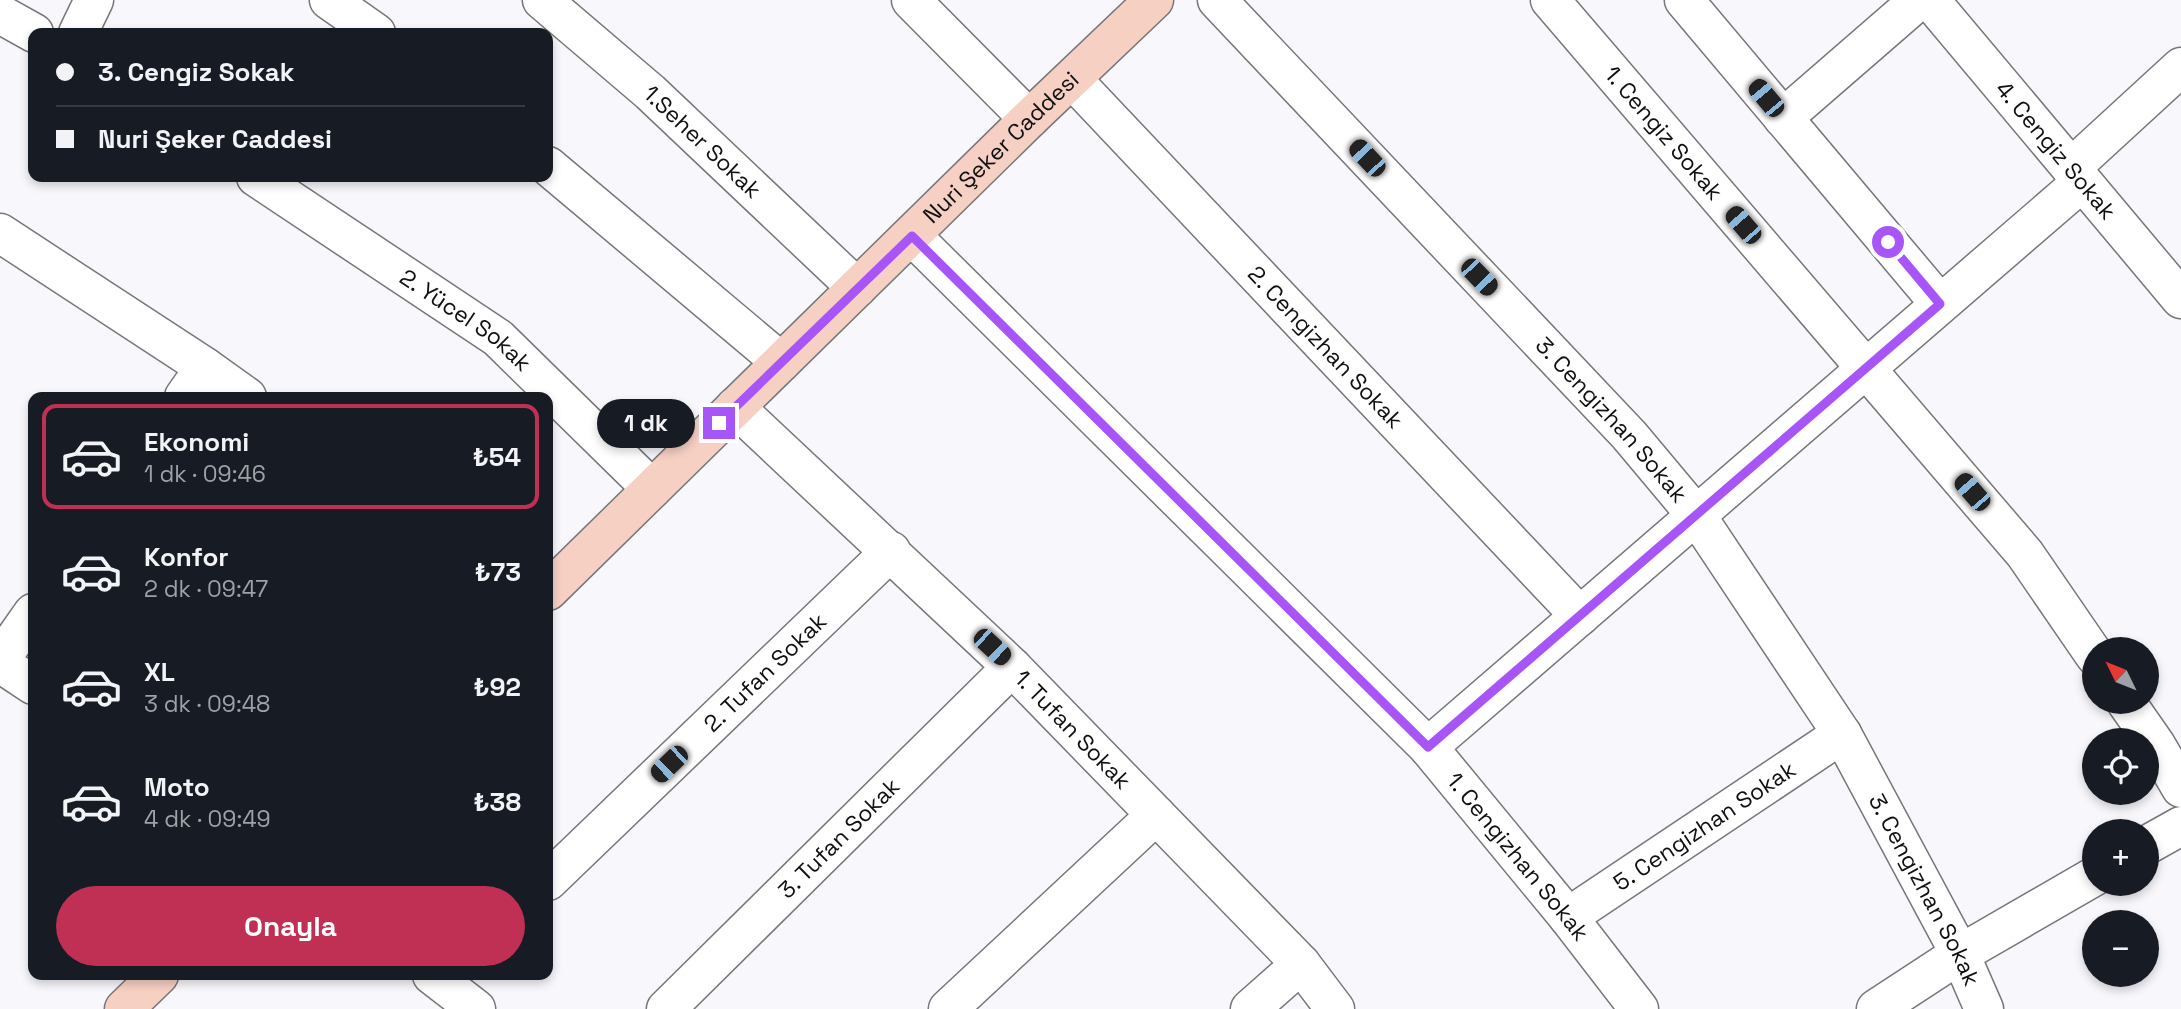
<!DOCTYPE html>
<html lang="tr">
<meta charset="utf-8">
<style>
:root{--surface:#171b24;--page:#20242c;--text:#f1f3f6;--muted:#9ea1a6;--line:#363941;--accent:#c03055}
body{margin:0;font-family:"Space Grotesk",sans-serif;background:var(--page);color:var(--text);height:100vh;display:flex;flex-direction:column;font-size:26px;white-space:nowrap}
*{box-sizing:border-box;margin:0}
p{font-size:23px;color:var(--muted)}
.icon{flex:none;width:38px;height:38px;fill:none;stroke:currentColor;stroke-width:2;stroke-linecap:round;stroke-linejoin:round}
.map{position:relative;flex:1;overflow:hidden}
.side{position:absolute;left:28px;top:392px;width:525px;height:588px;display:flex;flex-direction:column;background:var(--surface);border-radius:14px;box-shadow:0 4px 10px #0003}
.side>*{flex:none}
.top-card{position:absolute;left:28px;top:28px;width:525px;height:154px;border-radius:14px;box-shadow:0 4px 10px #0003;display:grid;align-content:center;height:154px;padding:0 28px;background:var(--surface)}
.needle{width:46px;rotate:313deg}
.buttons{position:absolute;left:2082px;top:637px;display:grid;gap:14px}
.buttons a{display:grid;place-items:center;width:77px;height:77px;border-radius:50%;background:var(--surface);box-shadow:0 4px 10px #0003;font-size:35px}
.end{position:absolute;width:32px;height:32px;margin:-16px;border:9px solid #a855f7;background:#fff;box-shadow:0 0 0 4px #fff}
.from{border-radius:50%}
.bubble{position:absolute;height:49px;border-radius:24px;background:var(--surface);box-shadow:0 4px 10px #0003;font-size:23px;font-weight:700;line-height:49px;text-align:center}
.car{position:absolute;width:21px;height:42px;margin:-21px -10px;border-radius:9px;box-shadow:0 0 5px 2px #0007;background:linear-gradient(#222 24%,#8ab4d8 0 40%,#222 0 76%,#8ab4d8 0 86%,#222 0)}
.top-card b{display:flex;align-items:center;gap:24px;height:66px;font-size:26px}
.top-card b+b{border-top:2px solid var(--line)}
.top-card i{width:18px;height:18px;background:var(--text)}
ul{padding:12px 0 0;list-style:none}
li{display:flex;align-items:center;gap:21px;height:105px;margin:0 14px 10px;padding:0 14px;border:4px solid transparent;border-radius:14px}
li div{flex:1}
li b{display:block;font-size:26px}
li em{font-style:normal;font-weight:700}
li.current{border-color:var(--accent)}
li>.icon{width:63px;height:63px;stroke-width:1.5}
.button{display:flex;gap:14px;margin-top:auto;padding:14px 28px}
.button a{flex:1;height:80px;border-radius:42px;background:var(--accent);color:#fff;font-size:28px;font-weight:700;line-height:80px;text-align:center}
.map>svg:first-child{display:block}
</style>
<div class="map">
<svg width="2181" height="1009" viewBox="0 0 2181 1009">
<rect width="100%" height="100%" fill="#f7f7fc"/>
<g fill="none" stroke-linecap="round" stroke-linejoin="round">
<g stroke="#76767b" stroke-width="41">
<g id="street">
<path d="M 329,0 L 376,33"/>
<path id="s1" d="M 542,0 L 650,92 L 857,288"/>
<path d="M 911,0 L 1029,119"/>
<path id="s2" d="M 1217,0 L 1629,435 L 1696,515 L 1842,734 L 1960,954 L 1984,1009"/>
<path id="s3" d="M 1550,0 L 2025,554 L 2095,656"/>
<path d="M 1684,0 L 1940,304"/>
<path id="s4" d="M 1930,0 L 2181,299"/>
<path d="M 0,14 L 34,33"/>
<path d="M 78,33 L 94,0"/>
<path id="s5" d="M 1072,79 L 1580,616"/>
<path d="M 1783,118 L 1919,0"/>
<path d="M 548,166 L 781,362"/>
<path d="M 2071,168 L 2181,67"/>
<path id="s6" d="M 256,177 L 498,338 L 652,489"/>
<path d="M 0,233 L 205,367 L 247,397"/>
<path id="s7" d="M 912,236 L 1428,747 L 1568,917 L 1639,1009"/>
<path d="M 184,397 L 205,367"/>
<path id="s8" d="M 735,407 L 1012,667 L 1301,964 L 1335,1009"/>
<path d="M 0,660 L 33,613"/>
<path d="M 0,663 L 33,685"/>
<path d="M 2126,702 L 2156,745 L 2181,788"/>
<path d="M 1428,747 L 2082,182"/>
<path d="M 2147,845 L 2181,826"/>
<path id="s9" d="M 548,881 L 891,551"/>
<path id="s10" d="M 1568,917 L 1842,734"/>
<path d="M 432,975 L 476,1009"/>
<path id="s11" d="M 666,1009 L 1012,667"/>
<path d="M 948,1009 L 1156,815"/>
<path d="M 1250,1009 L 1301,964"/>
<path d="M 1876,1009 L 1960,954 L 2095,876"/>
</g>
</g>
<g stroke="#76767b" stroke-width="41">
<g id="secondary">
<path id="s12" d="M 548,591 L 1029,119 L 1154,0"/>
<path d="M 124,1009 L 159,975"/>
</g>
</g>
<use href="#street" stroke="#fff" stroke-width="38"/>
<use href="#secondary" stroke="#f7d0c4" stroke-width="38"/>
</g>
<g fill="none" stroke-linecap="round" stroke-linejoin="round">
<path stroke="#a855f7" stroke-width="9" d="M 719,423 L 912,236 L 1428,747 L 1940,304 L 1888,242"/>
</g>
<g text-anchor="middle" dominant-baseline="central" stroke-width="6" stroke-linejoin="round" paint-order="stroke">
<g font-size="23" fill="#101012" stroke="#fff">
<text stroke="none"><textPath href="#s3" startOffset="175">1. Cengiz Sokak</textPath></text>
<text stroke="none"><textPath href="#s1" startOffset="214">1.Seher Sokak</textPath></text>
<text stroke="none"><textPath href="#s12" startOffset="634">Nuri Şeker Caddesi</textPath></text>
<text stroke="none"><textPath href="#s4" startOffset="196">4. Cengiz Sokak</textPath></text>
<text stroke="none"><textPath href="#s6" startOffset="254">2. Yücel Sokak</textPath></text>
<text stroke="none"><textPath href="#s5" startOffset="369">2. Cengizhan Sokak</textPath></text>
<text stroke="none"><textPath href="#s2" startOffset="576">3. Cengizhan Sokak</textPath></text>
<text stroke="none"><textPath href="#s9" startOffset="301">2. Tufan Sokak</textPath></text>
<text stroke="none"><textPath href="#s8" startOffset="467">1. Tufan Sokak</textPath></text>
<text stroke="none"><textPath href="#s10" startOffset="164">5. Cengizhan Sokak</textPath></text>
<text stroke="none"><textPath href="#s11" startOffset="243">3. Tufan Sokak</textPath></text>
<text stroke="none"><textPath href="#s7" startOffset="868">1. Cengizhan Sokak</textPath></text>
<text stroke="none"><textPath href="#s2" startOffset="1143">3. Cengizhan Sokak</textPath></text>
</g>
</g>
</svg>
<div class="buttons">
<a><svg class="needle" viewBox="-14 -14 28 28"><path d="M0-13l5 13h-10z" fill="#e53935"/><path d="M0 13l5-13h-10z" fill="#9ea1a6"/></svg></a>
<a><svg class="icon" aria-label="locate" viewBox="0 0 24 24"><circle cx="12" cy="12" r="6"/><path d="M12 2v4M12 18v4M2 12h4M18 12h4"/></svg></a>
<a>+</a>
<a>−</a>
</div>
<i class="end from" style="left:1888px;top:242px"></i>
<i class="end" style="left:719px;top:423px"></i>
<div class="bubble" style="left:597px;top:399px;width:98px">1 dk</div>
<i class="car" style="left:1766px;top:98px;rotate:320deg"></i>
<i class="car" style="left:1367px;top:158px;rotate:317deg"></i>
<i class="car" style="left:1743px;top:225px;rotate:319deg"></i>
<i class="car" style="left:1479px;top:277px;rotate:136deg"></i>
<i class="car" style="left:1972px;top:492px;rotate:319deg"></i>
<i class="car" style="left:992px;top:647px;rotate:133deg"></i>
<i class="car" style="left:669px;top:764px;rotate:226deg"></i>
<div class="top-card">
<b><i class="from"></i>3. Cengiz Sokak</b>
<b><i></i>Nuri Şeker Caddesi</b>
</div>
<section class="side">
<ul>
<li class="current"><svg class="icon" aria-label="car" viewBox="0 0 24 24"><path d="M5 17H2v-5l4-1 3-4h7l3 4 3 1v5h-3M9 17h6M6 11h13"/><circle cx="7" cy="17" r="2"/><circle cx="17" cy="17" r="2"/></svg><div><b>Ekonomi</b><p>1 dk · 09:46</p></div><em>₺54</em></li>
<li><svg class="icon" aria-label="car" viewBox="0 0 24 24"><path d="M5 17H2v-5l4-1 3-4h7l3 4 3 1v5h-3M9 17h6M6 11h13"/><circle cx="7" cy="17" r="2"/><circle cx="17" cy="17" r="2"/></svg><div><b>Konfor</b><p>2 dk · 09:47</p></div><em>₺73</em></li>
<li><svg class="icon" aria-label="car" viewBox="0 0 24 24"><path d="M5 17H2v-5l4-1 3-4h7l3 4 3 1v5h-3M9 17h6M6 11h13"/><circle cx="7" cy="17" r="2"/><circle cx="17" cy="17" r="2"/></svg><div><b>XL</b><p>3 dk · 09:48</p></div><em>₺92</em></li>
<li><svg class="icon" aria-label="car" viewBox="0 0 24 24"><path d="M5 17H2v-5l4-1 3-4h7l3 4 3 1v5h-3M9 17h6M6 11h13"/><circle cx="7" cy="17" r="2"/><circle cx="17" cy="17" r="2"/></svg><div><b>Moto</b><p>4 dk · 09:49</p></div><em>₺38</em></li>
</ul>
<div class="button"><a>Onayla</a></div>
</section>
</div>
